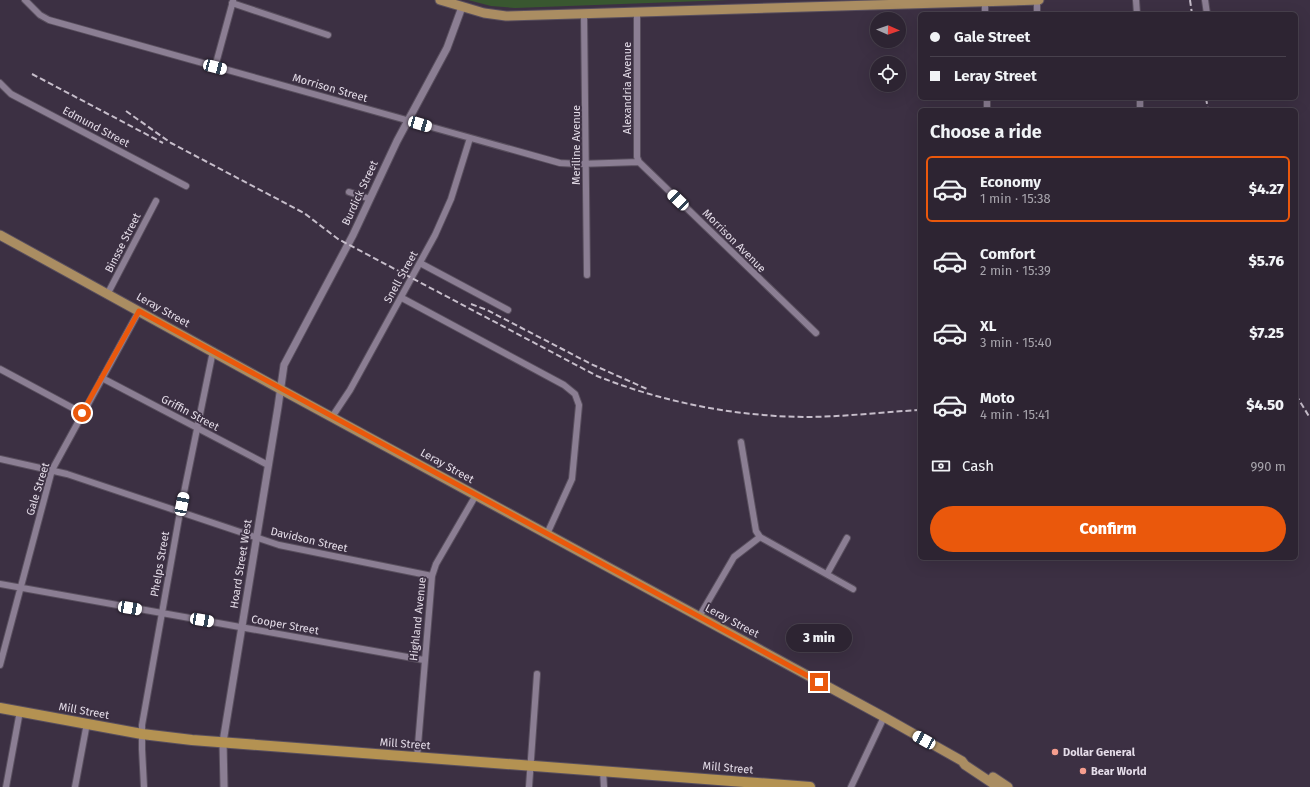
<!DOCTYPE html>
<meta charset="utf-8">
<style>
:root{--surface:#2d2432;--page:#352c3a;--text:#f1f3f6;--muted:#a7a4ac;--line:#48414d;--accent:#ea580c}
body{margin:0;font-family:"Fira Sans",sans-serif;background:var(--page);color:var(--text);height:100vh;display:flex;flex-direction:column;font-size:15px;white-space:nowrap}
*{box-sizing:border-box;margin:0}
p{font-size:13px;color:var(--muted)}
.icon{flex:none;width:22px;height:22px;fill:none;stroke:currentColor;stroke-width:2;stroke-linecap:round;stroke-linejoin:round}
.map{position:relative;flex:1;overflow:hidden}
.details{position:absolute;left:918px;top:108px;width:380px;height:452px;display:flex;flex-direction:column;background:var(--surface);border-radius:6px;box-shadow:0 4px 16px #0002,0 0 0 1px var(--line)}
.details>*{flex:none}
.hud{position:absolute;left:918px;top:12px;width:380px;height:88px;border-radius:6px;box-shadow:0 4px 16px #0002,0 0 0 1px var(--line);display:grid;align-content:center;height:88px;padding:0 12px;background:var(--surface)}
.needle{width:26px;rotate:92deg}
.tools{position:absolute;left:870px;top:12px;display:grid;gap:8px}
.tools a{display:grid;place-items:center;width:36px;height:36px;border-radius:50%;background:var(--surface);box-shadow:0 4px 16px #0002,0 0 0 1px var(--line);font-size:20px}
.end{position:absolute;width:18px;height:18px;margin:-9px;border:5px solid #ea580c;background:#fff;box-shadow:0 0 0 2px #fff}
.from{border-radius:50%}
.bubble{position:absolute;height:28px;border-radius:14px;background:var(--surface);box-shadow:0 4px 16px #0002,0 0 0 1px var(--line);font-size:13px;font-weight:800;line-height:28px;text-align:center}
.car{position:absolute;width:12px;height:24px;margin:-12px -6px;border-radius:5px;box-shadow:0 0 3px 1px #0007;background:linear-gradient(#fff 24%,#345 0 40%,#fff 0 76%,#345 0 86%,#fff 0)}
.hud b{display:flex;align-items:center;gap:14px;height:38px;font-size:15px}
.hud b+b{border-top:1px solid var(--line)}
.hud i{width:10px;height:10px;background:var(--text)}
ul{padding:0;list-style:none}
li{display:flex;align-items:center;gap:12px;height:66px;margin:0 8px 6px;padding:0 4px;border:2px solid transparent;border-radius:6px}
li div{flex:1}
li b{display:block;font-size:15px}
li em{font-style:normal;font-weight:800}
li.current{border-color:var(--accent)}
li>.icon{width:36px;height:36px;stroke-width:1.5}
h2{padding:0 12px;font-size:18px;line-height:48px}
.pay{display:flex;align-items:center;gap:10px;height:44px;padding:0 12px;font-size:15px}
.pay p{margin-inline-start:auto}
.button{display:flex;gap:8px;margin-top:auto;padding:8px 12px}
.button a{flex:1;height:46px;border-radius:24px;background:var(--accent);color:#fff;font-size:16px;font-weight:800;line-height:46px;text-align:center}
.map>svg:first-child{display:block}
</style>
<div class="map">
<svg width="1310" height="787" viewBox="0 0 1310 787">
<rect width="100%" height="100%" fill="#3c3043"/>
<path fill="#395730" d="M 468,0 L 729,0 L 515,8 L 491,6 Z"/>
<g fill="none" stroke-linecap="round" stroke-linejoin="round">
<g stroke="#594f5e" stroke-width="8">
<path id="minor" d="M 25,0 L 40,15 L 49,20 L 560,163 L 579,164 L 639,162
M 1037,0 L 1037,14
M 1136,0 L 1137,14
M 1205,0 L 1207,14
M 232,3 L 328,35
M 637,13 L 637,157 L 639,162
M 985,14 L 985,2
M 584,15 L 587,275
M 215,67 L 233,1
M 0,83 L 11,94 L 186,186
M 987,98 L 987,110
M 1140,98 L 1140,110
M 639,162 L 816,333
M 349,192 L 370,199
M 420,263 L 508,310
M 108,293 L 156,201
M 402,298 L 564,385 L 575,394 L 579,405 L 572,479 L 547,534
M 0,369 L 82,413
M 102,378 L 268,465
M 332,417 L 350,390 L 435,235 L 451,199 L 470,138
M 741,442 L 756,531 L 760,537 L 853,589
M 0,459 L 67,474 L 279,545 L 432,576
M 827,574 L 847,538
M 0,584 L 424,660
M 699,617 L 734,557 L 760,537
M 0,665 L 52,470 L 139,311
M 417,757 L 432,576 L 436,564 L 476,495
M 603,771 L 604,787
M 6,787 L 20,711
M 75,787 L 87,723
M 144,787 L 142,749 L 142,725 L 180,512 L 213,351
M 529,787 L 537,674
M 851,787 L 884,717"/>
</g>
<g stroke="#594f5e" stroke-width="9">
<path id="tertiary" d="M 224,787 L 223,742 L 278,407 L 284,365 L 353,235 L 397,141 L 447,48 L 462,7"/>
</g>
<g stroke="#594f5e" stroke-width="11">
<path id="primary" d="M 440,0 L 484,13 L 506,16 L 1039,0
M 0,235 L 280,389 L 884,717 L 962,761 L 965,765 L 998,787
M 993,777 L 1008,787"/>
</g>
<g stroke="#594f5e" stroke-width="12">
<path id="trunk" d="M 0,708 L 142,734 L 192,740 L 810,787"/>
</g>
<use href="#minor" stroke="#8b7e93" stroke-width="6"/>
<use href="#tertiary" stroke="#8b7e93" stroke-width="7"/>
<use href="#primary" stroke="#aa8d62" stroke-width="9"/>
<use href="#trunk" stroke="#b49252" stroke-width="10"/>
<path stroke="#c6bdca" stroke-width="2" stroke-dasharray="6 3" stroke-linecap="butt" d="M 1190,0 L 1192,14
M 32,74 L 163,143
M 1206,98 L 1208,110
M 126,111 L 171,143 L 304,213 L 338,239 L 597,376 C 662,402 733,416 804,417 C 843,417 882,412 920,410
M 471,304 L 487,310 L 591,364 L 647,389
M 1296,395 L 1310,418"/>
</g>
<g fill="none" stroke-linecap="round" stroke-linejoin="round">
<path stroke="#ea580c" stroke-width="5" d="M 82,413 L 139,311 L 819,682"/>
</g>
<g fill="#f59d8e" stroke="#3c3043" stroke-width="1.5">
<circle cx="1055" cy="752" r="4"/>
<circle cx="1083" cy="771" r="4"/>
</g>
<g text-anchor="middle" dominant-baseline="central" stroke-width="3.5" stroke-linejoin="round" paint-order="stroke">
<g font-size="11" fill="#e4dce8" stroke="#3c3043">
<text transform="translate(330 88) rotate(16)">Morrison Street</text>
<text transform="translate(627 88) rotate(-90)">Alexandria Avenue</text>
<text transform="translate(96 127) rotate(28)">Edmund Street</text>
<text transform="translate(576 145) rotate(-90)">Meriline Avenue</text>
<text transform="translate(360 193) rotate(-65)">Burdick Street</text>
<text transform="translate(734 241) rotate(45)">Morrison Avenue</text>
<text transform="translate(123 243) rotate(-63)">Binsse Street</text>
<text transform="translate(401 277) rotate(-61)">Snell Street</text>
<text transform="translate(163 310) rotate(29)">Leray Street</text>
<text transform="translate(190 413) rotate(28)">Griffin Street</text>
<text transform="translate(447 466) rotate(29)">Leray Street</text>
<text transform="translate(38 489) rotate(-73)">Gale Street</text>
<text transform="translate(309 540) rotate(13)">Davidson Street</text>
<text transform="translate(160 564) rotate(-80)">Phelps Street</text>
<text transform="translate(241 564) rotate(-81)">Hoard Street West</text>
<text transform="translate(418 619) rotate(-84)">Highland Avenue</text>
<text transform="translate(732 621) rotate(28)">Leray Street</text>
<text transform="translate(285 625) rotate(10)">Cooper Street</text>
<text transform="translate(84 711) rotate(10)">Mill Street</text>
<text transform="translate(405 744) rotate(4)">Mill Street</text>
<text transform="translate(728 768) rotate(5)">Mill Street</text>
</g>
<g font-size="11" font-weight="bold" fill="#e4dce8" stroke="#3c3043" text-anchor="start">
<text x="1063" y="752">Dollar General</text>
<text x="1091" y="771">Bear World</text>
</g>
</g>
</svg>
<div class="tools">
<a><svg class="needle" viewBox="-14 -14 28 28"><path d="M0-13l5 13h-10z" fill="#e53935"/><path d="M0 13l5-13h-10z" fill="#a7a4ac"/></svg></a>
<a><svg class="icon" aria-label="locate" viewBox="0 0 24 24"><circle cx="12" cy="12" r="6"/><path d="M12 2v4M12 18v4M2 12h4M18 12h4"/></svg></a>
</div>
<i class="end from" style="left:82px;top:413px"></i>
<i class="end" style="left:819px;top:682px"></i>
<div class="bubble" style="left:786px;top:624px;width:66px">3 min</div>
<i class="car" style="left:215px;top:67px;rotate:105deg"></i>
<i class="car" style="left:420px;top:124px;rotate:106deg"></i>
<i class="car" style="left:678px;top:200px;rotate:314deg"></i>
<i class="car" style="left:182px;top:504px;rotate:11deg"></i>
<i class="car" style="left:130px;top:608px;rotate:100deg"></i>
<i class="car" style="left:202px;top:620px;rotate:100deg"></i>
<i class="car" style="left:924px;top:740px;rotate:299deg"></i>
<div class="hud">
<b><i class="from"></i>Gale Street</b>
<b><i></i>Leray Street</b>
</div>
<section class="details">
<h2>Choose a ride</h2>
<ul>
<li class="current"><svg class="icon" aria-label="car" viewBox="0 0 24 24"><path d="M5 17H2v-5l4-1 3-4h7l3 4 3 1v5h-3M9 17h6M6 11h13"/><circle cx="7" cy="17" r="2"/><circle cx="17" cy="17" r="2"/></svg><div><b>Economy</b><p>1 min · 15:38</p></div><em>$4.27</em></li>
<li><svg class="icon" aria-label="car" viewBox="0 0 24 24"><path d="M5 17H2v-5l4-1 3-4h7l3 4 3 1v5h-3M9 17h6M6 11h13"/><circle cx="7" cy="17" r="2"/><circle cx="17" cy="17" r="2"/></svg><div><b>Comfort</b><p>2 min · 15:39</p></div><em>$5.76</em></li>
<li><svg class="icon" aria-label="car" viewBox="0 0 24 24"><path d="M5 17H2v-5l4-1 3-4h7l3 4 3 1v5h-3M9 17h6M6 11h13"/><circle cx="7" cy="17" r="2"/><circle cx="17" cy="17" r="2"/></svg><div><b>XL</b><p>3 min · 15:40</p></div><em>$7.25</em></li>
<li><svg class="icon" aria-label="car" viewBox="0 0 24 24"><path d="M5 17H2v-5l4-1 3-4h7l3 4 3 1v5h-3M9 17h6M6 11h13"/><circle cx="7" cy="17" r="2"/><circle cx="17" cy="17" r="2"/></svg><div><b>Moto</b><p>4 min · 15:41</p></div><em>$4.50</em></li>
</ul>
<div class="pay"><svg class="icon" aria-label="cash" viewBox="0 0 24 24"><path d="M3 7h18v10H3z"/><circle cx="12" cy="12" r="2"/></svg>Cash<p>990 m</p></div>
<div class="button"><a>Confirm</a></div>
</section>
</div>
